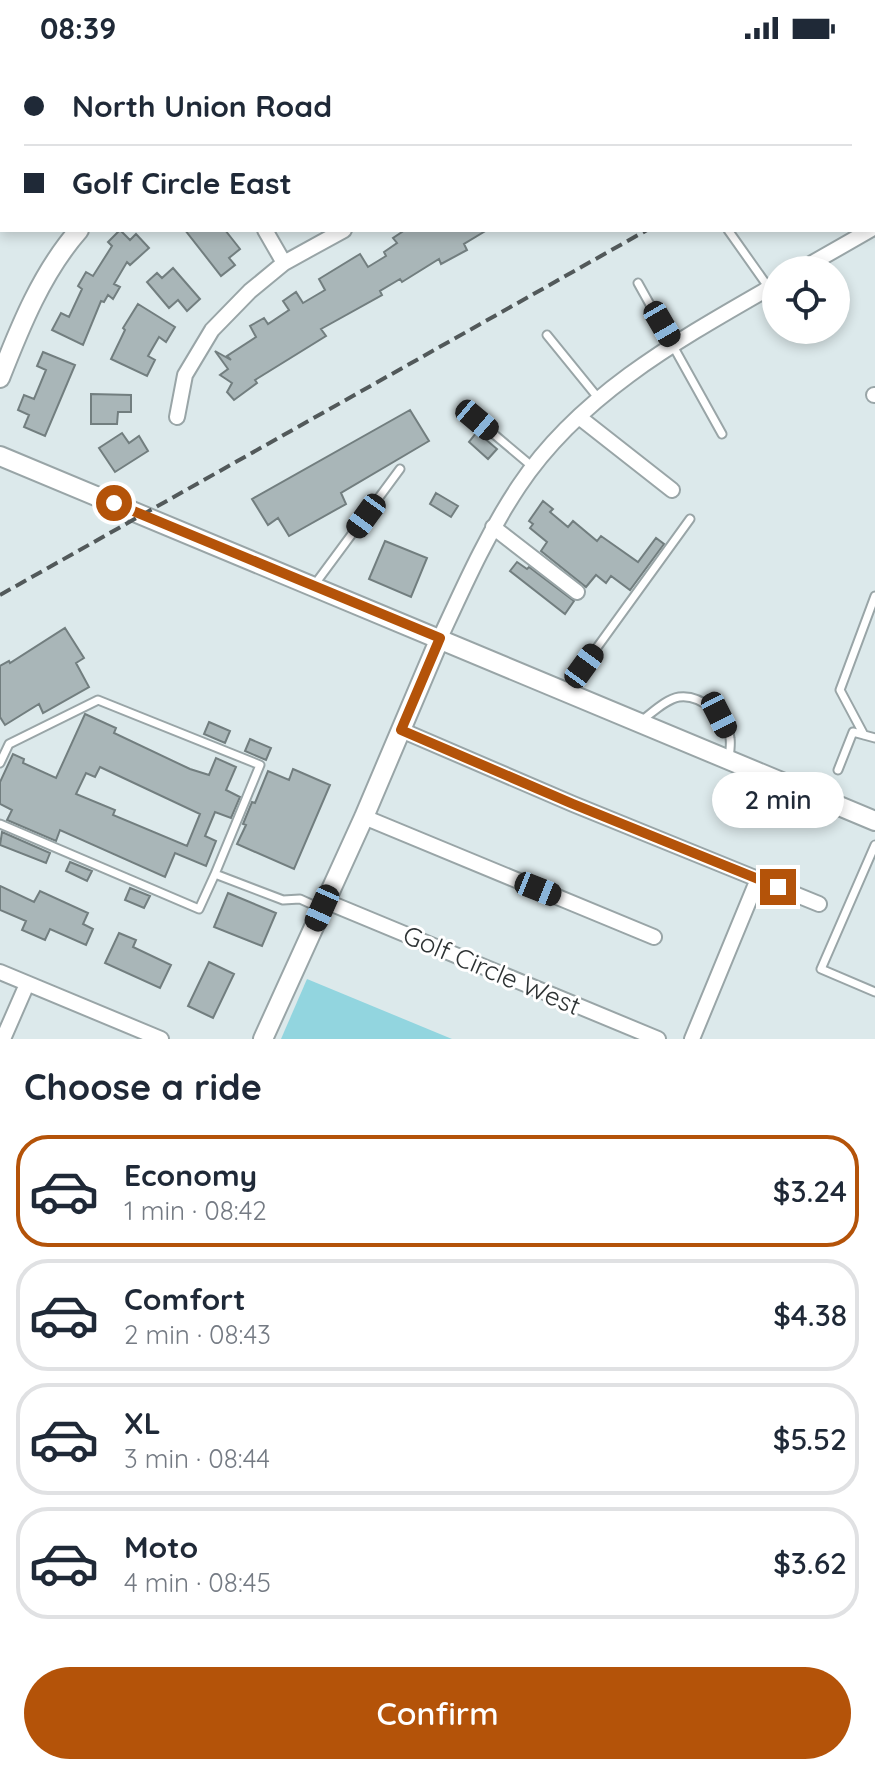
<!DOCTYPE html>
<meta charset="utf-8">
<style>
:root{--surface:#fff;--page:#f2f2f3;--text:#1f2937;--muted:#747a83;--line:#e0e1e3;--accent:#b45309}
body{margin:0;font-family:Quicksand,sans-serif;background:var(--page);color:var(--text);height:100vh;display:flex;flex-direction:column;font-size:30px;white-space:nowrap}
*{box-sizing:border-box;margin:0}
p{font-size:26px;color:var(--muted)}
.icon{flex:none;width:44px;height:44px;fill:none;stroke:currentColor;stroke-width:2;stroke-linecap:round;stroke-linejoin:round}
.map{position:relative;height:983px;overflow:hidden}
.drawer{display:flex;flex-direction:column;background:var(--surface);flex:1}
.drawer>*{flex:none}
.banner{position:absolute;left:0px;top:0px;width:876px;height:176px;box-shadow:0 4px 12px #0003;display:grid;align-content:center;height:176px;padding:0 24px;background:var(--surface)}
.fabs{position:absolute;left:762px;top:200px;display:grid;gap:16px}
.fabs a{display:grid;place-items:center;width:88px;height:88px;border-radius:50%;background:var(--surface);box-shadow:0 4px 12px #0003;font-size:40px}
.end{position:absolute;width:36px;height:36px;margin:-18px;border:10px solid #b45309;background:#fff;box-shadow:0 0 0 4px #fff}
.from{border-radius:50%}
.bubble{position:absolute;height:56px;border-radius:28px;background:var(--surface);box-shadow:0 4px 12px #0003;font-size:26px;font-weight:600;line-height:56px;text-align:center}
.car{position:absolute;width:24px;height:48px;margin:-24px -12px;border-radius:10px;box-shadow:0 0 6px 2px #0007;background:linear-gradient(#222 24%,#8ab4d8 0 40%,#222 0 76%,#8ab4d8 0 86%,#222 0)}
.banner b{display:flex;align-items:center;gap:28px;height:76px;font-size:30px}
.banner b+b{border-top:2px solid var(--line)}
.banner i{width:20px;height:20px;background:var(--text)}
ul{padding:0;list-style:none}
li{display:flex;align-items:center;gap:24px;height:112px;margin:0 16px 12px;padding:0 8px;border:4px solid var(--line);border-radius:32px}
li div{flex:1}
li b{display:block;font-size:30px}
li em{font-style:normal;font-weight:600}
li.on{border-color:var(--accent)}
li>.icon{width:72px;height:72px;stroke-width:1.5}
h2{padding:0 24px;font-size:36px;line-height:96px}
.action{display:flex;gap:16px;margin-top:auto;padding:16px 24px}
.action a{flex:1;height:92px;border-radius:48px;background:var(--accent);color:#fff;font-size:32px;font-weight:600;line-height:92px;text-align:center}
.status{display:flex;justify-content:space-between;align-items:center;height:56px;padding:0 40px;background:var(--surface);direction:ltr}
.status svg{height:22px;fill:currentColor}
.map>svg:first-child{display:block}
</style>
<div class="status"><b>08:39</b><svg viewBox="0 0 49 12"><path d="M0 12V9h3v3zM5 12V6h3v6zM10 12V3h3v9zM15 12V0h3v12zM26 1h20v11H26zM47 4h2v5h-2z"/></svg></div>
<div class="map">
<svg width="875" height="983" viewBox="0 0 875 983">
<rect width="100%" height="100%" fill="#dce9eb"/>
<path fill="#92d5df" d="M 307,923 L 452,983 L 281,983 Z"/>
<path fill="#a9b6b8" stroke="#727e7f" stroke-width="2" fill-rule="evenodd" d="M 120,174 L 130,184 L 136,178 L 149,192 L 130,209 L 127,206 L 114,228 L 120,231 L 113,243 L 108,239 L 104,246 L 101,245 L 83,289 L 52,274 L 61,257 L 69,261 L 82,233 L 78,230 L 86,216 L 93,220 L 112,190 L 108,186 Z
M 185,174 L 225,174 L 240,193 L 229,202 L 235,209 L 221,220 Z
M 405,174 L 487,174 L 464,188 L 467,194 L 441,208 L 439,203 L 402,226 L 400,223 L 380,235 L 382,239 L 321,273 L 326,280 L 255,324 L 257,327 L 234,344 L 227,336 L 232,327 L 220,319 L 228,313 L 215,295 L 231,304 L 227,300 L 256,281 L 250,270 L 264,262 L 268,268 L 289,254 L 283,245 L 296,236 L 303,247 L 325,234 L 319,223 L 360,198 L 368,211 L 386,200 L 384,196 L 397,187 L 393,182 Z
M 173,212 L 200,243 L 187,255 L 178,244 L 169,252 L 147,226 L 157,217 L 162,222 Z
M 138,248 L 175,271 L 166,286 L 159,281 L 148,300 L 155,304 L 147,320 L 111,303 L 125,274 L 123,272 Z
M 43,296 L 75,309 L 45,380 L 24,371 L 29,359 L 18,354 L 24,339 L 34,343 L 46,314 L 37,310 Z
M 91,338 L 131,339 L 131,356 L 118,356 L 117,368 L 91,368 Z
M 410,354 L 429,385 L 341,437 L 346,448 L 289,480 L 278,462 L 268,469 L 252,443 Z
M 477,376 L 497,393 L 488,403 L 469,386 Z
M 122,377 L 129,387 L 139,380 L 148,395 L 115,416 L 99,392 Z
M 436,437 L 458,450 L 451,461 L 430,448 Z
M 543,445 L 553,453 L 550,456 L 568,471 L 573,465 L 597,485 L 601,480 L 638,506 L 656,482 L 664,488 L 630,534 L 611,520 L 606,527 L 596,519 L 586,531 L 541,495 L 547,486 L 530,472 L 533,468 L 529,465 Z
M 385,485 L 427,502 L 411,541 L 369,523 Z
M 517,506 L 527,513 L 529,511 L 574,545 L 565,558 L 510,515 Z
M 65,572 L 84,602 L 76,607 L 89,631 L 43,657 L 39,648 L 5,669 L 0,661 L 0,610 L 9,605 L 10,607 Z
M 85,658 L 116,672 L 114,677 L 190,713 L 209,719 L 216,702 L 236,711 L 226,734 L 240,741 L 231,762 L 215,756 L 205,780 L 216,785 L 206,810 L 175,797 L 165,821 L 60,774 L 56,785 L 7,764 L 12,754 L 0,748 L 0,726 L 13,698 L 24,703 L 23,707 L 56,722 ZM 100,711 L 200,758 L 187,790 L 113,759 L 115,754 L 76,738 L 86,717 L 95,721 Z
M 209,666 L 230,675 L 225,687 L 204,678 Z
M 250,683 L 271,692 L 266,704 L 245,695 Z
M 293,713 L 330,729 L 294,813 L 237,788 L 246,769 L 243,768 L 252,746 L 255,747 L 268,715 L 289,724 Z
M 2,776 L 50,797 L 46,807 L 0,789 Z
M 70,806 L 92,815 L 87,825 L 66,815 Z
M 0,830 L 34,846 L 40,835 L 88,857 L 83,868 L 93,873 L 86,889 L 50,873 L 45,884 L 22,874 L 26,865 L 0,854 Z
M 130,832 L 150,840 L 144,852 L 125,844 Z
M 228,837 L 276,857 L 262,890 L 214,871 Z
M 119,877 L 136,884 L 133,891 L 171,909 L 160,932 L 105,907 Z
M 209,906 L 234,918 L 213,962 L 188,950 Z"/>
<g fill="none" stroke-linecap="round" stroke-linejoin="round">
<g stroke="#99a5a7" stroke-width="11">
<path id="service" d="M 728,174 L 769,232
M 638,227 L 722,378
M 547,279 L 599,343
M 477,364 L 534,412
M 315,528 L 400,413
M 567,633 L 690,463
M 641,665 C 652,657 666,643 679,641 C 701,638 727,661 730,682 C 731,688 730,695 729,702
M 864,679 L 840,634 L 875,540
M 0,707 L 9,688 L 98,644 L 260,709 L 215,818
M 838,714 L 853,676 L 875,682
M 0,768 L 199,853 L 215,818 L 283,844 L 300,843 L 320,852
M 875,789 L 821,913 L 875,936"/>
</g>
<g stroke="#99a5a7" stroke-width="18">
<path id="minor" d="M 150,0 L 153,2
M 612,0 L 613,2
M 265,174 L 284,207
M 800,214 L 870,174
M 874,339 L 875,339
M 177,361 L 185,319 L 212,274 L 250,235 L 284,207 L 344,174
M 579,361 L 672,434
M 493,471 L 577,536
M 440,582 C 464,530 487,478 519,430 C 581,337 682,282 776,228
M 401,674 L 573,748 L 819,848
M 364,761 L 654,881
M 325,845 L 658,983
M 0,916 L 161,983
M 3,983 L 27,928
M 692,983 L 758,823"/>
</g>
<g stroke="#99a5a7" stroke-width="22">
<path id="tertiary" d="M 319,2 L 323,0
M 0,322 C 20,271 42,216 79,174
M 0,400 L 875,765
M 263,983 L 364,761 L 440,582"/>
</g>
<use href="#service" stroke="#fff" stroke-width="7"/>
<use href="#minor" stroke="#fff" stroke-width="14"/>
<use href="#tertiary" stroke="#fff" stroke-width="18"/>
<path stroke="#52595a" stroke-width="4" stroke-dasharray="12 6" stroke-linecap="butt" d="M 874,46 L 875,45
M 0,539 L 647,174"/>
</g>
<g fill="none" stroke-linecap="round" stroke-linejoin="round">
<path stroke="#b45309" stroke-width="10" d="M 114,447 L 440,582 L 401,674 L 573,748 L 778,831"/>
</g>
<g text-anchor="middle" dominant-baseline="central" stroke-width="6" stroke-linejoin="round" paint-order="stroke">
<g font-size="26" fill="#2e3334" stroke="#fff">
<text transform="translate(492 914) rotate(23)">Golf Circle West</text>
</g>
</g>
</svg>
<div class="fabs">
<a><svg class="icon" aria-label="locate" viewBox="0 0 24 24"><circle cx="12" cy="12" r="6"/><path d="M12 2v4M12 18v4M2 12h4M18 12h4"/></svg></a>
</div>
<i class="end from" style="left:114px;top:447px"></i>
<i class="end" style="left:778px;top:831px"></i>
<div class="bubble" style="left:712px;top:716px;width:132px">2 min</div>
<i class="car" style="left:662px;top:268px;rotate:150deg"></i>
<i class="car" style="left:477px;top:364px;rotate:130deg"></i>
<i class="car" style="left:366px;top:460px;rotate:216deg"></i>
<i class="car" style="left:584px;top:610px;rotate:36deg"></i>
<i class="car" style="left:719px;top:659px;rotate:153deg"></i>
<i class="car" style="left:538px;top:833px;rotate:112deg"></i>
<i class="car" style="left:322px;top:852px;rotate:204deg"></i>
<div class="banner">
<b><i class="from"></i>North Union Road</b>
<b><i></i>Golf Circle East</b>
</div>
</div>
<section class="drawer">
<h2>Choose a ride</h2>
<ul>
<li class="on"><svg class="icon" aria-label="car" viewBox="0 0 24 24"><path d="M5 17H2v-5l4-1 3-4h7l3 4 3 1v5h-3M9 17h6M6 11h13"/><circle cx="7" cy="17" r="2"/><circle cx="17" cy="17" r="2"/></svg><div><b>Economy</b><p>1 min · 08:42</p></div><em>$3.24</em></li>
<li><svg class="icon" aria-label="car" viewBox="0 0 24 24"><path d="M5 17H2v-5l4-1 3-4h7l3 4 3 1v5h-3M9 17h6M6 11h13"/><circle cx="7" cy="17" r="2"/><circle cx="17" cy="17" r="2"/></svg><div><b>Comfort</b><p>2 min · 08:43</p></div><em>$4.38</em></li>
<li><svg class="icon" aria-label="car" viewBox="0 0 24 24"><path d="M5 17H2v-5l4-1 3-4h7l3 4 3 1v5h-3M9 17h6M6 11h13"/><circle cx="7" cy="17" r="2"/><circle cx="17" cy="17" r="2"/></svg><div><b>XL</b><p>3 min · 08:44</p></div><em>$5.52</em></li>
<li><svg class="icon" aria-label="car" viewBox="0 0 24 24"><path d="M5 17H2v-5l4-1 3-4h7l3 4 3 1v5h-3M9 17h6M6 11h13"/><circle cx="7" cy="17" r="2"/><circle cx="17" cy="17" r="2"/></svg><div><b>Moto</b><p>4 min · 08:45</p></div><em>$3.62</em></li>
</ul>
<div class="action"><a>Confirm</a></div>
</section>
